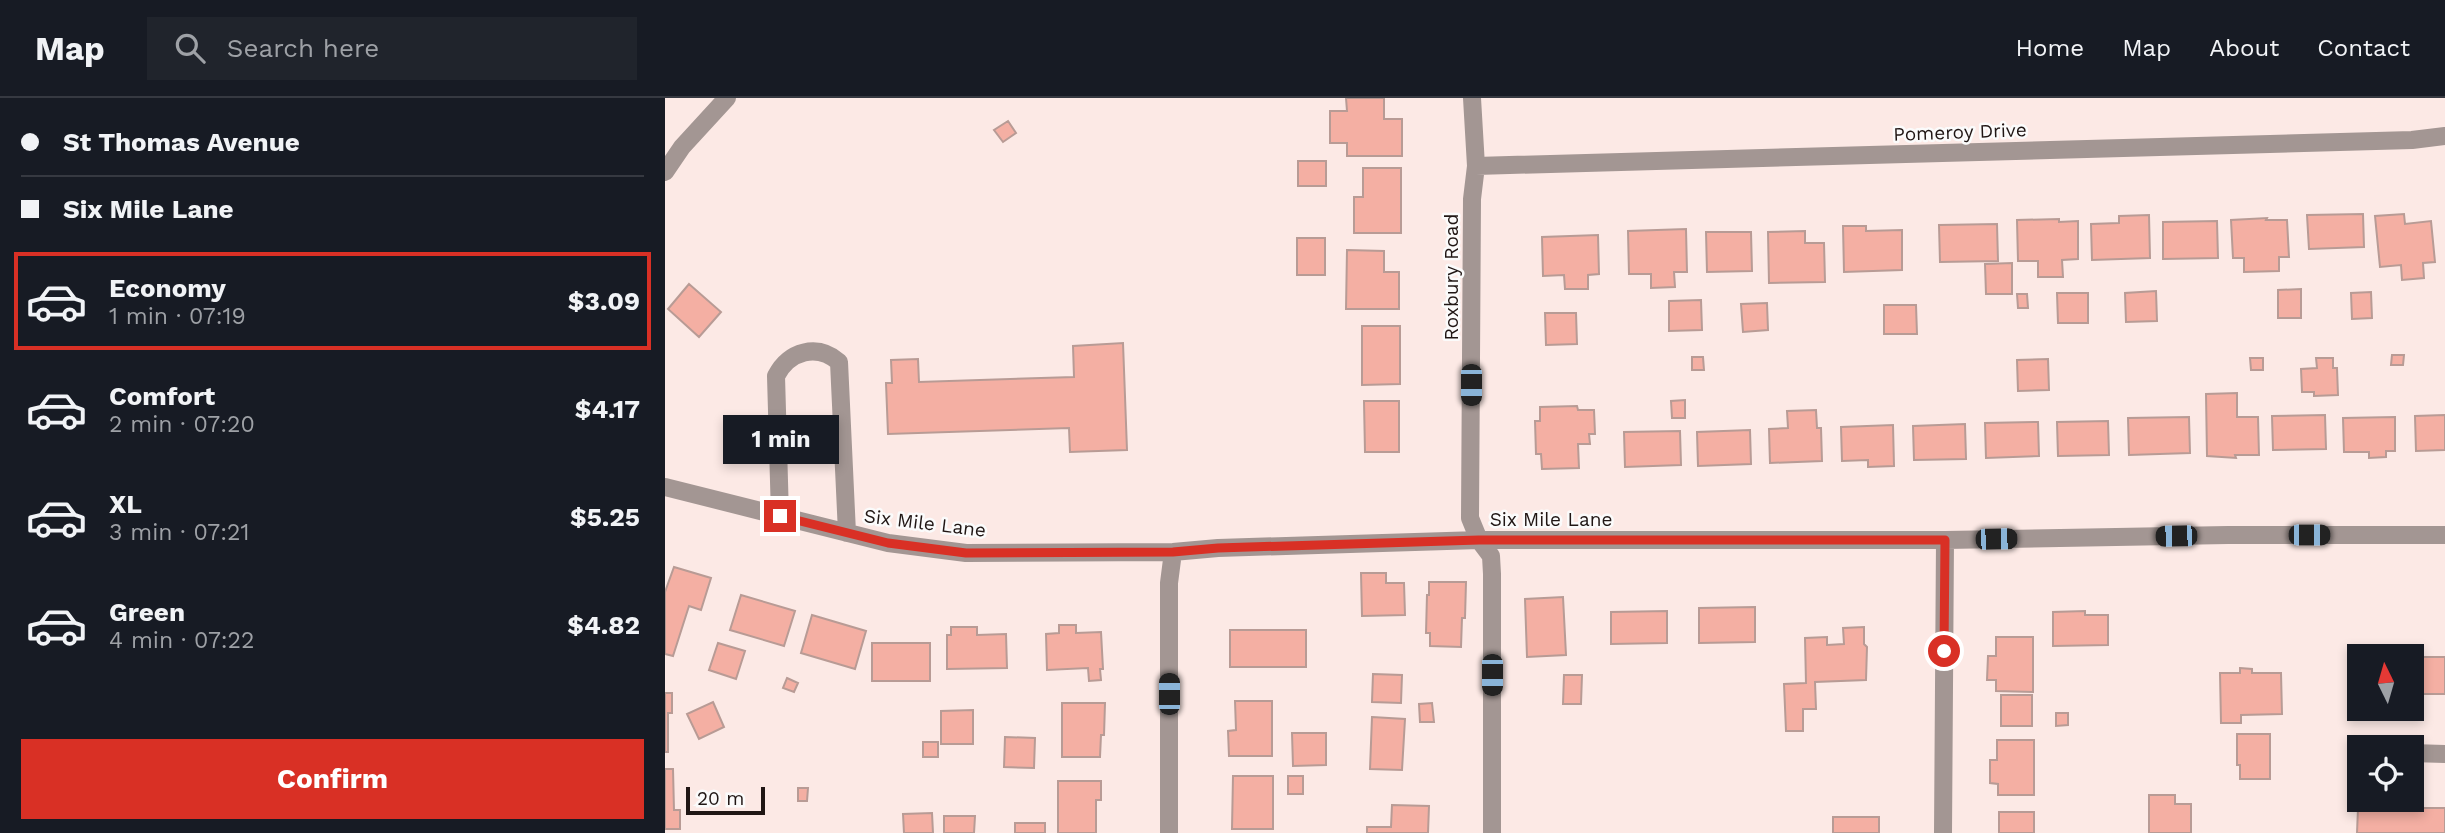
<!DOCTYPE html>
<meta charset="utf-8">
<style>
:root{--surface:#171b24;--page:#20242c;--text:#f1f3f6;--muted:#9ea1a6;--line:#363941;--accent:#d93025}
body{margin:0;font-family:"Work Sans",sans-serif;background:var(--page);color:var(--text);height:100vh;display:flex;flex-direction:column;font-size:26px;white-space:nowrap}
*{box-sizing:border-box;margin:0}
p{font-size:23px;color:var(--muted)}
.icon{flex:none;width:38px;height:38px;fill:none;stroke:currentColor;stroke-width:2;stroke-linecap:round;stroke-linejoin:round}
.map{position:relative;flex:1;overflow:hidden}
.sheet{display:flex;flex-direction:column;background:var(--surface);width:665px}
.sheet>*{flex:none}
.guide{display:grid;align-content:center;height:154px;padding:0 21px;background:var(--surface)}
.needle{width:46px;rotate:355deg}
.buttons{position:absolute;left:1682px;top:546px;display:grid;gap:14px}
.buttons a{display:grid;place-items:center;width:77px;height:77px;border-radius:0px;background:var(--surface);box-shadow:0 4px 10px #0003;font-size:35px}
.scale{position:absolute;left:21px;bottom:18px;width:79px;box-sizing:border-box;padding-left:7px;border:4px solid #201614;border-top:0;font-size:19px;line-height:24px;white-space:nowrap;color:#201614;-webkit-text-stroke:5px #fbfbfb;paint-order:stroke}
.end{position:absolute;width:32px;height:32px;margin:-16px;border:9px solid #d93025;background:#fff;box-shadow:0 0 0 4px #fff}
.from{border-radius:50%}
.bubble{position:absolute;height:49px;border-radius:0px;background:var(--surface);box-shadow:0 4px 10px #0003;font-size:23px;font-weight:700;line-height:49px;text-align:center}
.car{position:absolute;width:21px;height:42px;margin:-21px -10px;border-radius:9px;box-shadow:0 0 5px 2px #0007;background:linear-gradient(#222 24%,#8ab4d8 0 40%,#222 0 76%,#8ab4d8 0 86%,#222 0)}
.guide b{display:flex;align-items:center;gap:24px;height:66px;font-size:26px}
.guide b+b{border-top:2px solid var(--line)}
.guide i{width:18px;height:18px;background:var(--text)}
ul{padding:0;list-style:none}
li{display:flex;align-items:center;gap:21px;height:98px;margin:0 14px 10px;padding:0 7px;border:4px solid transparent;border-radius:0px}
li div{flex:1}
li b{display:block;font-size:26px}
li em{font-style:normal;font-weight:700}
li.selected{border-color:var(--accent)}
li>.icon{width:63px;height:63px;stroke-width:1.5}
.primary-button{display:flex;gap:14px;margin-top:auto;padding:14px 21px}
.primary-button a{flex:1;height:80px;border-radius:0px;background:var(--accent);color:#fff;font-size:28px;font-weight:700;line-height:80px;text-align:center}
header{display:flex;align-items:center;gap:42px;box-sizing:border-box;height:98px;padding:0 35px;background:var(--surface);border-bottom:2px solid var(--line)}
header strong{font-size:33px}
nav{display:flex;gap:38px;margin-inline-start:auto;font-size:24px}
.search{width:490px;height:63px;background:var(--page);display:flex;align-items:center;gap:18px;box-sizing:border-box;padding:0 24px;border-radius:0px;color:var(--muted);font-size:26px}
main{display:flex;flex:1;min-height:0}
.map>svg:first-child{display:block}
</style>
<header>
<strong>Map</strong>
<div class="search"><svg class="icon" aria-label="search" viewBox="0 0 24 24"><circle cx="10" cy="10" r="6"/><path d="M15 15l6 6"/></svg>Search here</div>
<nav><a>Home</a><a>Map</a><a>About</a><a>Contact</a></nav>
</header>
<main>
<section class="sheet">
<div class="guide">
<b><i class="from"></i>St Thomas Avenue</b>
<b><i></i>Six Mile Lane</b>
</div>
<ul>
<li class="selected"><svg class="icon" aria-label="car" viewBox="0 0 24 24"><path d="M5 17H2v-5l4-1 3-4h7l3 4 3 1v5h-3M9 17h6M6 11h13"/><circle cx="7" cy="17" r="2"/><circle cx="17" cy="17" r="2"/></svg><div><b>Economy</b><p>1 min · 07:19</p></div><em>$3.09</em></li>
<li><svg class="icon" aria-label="car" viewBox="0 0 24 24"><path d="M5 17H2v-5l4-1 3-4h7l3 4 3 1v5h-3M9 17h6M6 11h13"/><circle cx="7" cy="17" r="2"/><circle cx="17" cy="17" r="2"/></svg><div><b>Comfort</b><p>2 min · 07:20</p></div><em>$4.17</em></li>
<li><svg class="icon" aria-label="car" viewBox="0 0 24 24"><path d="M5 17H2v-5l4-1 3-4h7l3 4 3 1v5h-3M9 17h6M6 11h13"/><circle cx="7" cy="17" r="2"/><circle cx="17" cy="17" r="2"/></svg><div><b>XL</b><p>3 min · 07:21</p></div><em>$5.25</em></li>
<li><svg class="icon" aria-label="car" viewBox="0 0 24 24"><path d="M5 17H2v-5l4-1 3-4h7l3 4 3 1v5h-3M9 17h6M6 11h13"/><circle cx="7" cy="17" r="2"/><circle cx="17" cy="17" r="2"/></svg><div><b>Green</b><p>4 min · 07:22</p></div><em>$4.82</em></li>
</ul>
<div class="primary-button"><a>Confirm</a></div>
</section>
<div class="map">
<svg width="1780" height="735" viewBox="0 0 1780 735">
<rect width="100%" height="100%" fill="#fce9e5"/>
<path fill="#f4afa3" stroke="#b89b95" stroke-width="2" d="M 681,0 L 719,0 L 719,21 L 737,21 L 737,58 L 682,58 L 682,45 L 665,45 L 665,13 L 682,13 Z
M 343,23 L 351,35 L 338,44 L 329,32 Z
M 633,63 L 661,63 L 661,88 L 633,88 Z
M 698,70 L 736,70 L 736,135 L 689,135 L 689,99 L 698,99 Z
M 1698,116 L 1699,149 L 1644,151 L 1642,117 Z
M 1739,116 L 1740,126 L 1766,123 L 1770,164 L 1758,165 L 1759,180 L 1737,182 L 1736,167 L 1715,169 L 1710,118 Z
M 1484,117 L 1485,160 L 1427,162 L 1426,126 L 1454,125 L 1454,118 Z
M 1602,120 L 1601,122 L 1622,122 L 1624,159 L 1614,159 L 1614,173 L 1579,174 L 1579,160 L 1568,160 L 1566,122 Z
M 1394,121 L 1394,124 L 1413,123 L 1413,161 L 1397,162 L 1398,179 L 1373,179 L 1373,163 L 1353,163 L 1352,122 Z
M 1552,123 L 1553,160 L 1498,161 L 1498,124 Z
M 1332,126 L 1333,163 L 1275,164 L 1274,127 Z
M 1178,128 L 1201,128 L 1201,133 L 1237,132 L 1237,172 L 1179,174 Z
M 1021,131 L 1022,174 L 1009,174 L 1010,189 L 986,190 L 986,176 L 964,176 L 963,133 Z
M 1140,133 L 1140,145 L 1159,145 L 1160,184 L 1104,185 L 1103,134 Z
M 1041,134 L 1086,134 L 1087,173 L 1042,174 Z
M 933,137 L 934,176 L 923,177 L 923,191 L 900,191 L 899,177 L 878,178 L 877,139 Z
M 632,140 L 660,140 L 660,177 L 632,177 Z
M 682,152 L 719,153 L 719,174 L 734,174 L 734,211 L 681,211 Z
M 1347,165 L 1347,196 L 1321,196 L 1320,166 Z
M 24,186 L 56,214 L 34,239 L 3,211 Z
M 1636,191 L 1636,220 L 1613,220 L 1613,192 Z
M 1491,193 L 1492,223 L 1461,224 L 1460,195 Z
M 1706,194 L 1707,220 L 1687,221 L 1686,195 Z
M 1392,195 L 1423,195 L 1423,225 L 1393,225 Z
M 1352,196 L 1362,196 L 1363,210 L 1353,210 Z
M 1036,202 L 1037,232 L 1004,233 L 1004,203 Z
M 1102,205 L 1103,232 L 1078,234 L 1076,206 Z
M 1219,207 L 1251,207 L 1252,236 L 1219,236 Z
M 880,215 L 911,215 L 912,246 L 881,247 Z
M 697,228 L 735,228 L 735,286 L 697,287 Z
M 458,245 L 462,352 L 405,354 L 404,330 L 223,336 L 221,285 L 227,285 L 226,262 L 253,261 L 254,284 L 409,279 L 408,248 Z
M 1727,257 L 1739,257 L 1738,267 L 1726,267 Z
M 1027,259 L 1038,259 L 1039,272 L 1027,272 Z
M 1585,260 L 1598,260 L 1598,272 L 1586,272 Z
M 1651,260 L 1668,260 L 1668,270 L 1672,270 L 1673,297 L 1649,298 L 1649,294 L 1637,294 L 1636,271 L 1652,270 Z
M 1383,261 L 1384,292 L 1353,293 L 1352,262 Z
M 1572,295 L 1572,319 L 1593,319 L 1594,357 L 1570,357 L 1571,360 L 1542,358 L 1541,296 Z
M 1020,302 L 1020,320 L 1007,320 L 1006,303 Z
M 699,303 L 734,303 L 734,354 L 700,354 Z
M 912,308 L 913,312 L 929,312 L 930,336 L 924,336 L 925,346 L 913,346 L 914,370 L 877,371 L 876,356 L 871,356 L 870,323 L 875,323 L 875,309 Z
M 1151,312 L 1152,330 L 1156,330 L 1157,363 L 1105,365 L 1104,331 L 1123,330 L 1122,313 Z
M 1660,317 L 1661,351 L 1608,352 L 1607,318 Z
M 1780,317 L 1780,352 L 1751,353 L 1750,318 Z
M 1524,319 L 1525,355 L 1464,357 L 1463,320 Z
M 1730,319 L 1730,353 L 1721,353 L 1721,359 L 1704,360 L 1704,354 L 1679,354 L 1678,320 Z
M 1443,323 L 1444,357 L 1393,358 L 1392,324 Z
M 1373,324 L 1374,358 L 1321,360 L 1320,325 Z
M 1300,326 L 1301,361 L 1249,362 L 1248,328 Z
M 1228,327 L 1229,368 L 1203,369 L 1203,362 L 1177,363 L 1176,329 Z
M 1085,332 L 1086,366 L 1033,368 L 1032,334 Z
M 1015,333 L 1016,367 L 960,369 L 959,334 Z
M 9,469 L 46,480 L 36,512 L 24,508 L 8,558 L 0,556 L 0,494 Z
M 696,475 L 721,475 L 721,485 L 739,485 L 740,517 L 697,518 Z
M 764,484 L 801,484 L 800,520 L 797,520 L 796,549 L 765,548 L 765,535 L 761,535 L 762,497 L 764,497 Z
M 76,497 L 130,513 L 119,548 L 65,532 Z
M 898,499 L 901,557 L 862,559 L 860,501 Z
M 1090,509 L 1090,544 L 1034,545 L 1034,510 Z
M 1002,513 L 1002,545 L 946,546 L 946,514 Z
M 1420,513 L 1420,517 L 1443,517 L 1443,547 L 1388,548 L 1388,514 Z
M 147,517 L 201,533 L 190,571 L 136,555 Z
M 394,527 L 411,527 L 411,535 L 436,534 L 438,571 L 435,571 L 436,582 L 424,583 L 423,570 L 382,572 L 381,536 L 394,535 Z
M 286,529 L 312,529 L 312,537 L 341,536 L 342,570 L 282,571 L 282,537 L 286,537 Z
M 1199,529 L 1199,546 L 1202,549 L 1201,582 L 1150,584 L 1151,611 L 1138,611 L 1138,633 L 1121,633 L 1119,586 L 1141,585 L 1140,540 L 1162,539 L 1162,547 L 1179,546 L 1178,530 Z
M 565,532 L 641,532 L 641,569 L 565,569 Z
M 1331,539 L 1368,539 L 1368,594 L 1331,593 L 1331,582 L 1322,582 L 1323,558 L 1331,558 Z
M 53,545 L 80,553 L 71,581 L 44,572 Z
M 207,545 L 265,545 L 265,583 L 207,583 Z
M 1746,559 L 1780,559 L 1780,596 L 1746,596 Z
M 1575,570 L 1587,571 L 1587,575 L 1616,575 L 1617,616 L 1576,617 L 1576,625 L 1556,625 L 1555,575 L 1575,575 Z
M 708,576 L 737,577 L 736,605 L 707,604 Z
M 899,577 L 917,577 L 916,606 L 898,606 Z
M 122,580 L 133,585 L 129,594 L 118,590 Z
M 0,595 L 7,595 L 7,615 L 3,615 L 3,654 L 0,654 Z
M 1336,597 L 1367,597 L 1367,628 L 1336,628 Z
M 570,603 L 607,603 L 607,658 L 564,658 L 563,633 L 571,632 Z
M 48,604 L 59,629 L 34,641 L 22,616 Z
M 397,605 L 440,605 L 439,637 L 436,637 L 435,659 L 397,659 Z
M 767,605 L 769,624 L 755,624 L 754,606 Z
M 308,612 L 308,646 L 276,646 L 276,613 Z
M 1391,615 L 1403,615 L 1403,627 L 1391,628 Z
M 707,619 L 740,621 L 737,672 L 705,671 Z
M 627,635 L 661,635 L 661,667 L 628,668 Z
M 1572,636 L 1605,636 L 1605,681 L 1575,681 L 1575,667 L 1572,667 Z
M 340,639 L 370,640 L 369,670 L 339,669 Z
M 1332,642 L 1369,642 L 1369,697 L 1333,697 L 1333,686 L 1325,685 L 1325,662 L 1332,662 Z
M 258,644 L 273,644 L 273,659 L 258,659 Z
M 0,671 L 8,671 L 9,712 L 15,712 L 15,731 L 0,731 Z
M 568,678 L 608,678 L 608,731 L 567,731 Z
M 623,678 L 638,678 L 638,696 L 623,696 Z
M 393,683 L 436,683 L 436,702 L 431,702 L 431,735 L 393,735 Z
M 133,690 L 143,690 L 142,703 L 133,703 Z
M 1484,697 L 1510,697 L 1510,706 L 1526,706 L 1526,735 L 1484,735 Z
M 727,707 L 764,708 L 763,735 L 702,735 L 702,729 L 726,729 Z
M 1693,710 L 1780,710 L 1780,735 L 1692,735 Z
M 1334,714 L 1369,714 L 1369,735 L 1334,735 Z
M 267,715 L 268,735 L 239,735 L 238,716 Z
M 279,718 L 310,718 L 309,735 L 279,735 Z
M 1168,719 L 1214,719 L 1214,735 L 1168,735 Z
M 350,725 L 380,725 L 380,735 L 350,735 Z"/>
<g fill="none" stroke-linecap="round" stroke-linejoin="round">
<path stroke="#a39693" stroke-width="18" d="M 807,0 L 811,68 L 807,101 L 805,420 L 814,442 L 826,458 L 827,476 L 827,735
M 811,68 L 1747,42 L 1780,38
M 0,74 L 17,49 L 62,0
M 0,389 L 223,445 L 301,455 L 508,454 L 553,450 L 814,442 L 1280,442 L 1563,437 L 1780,437
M 115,418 L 111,278 C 124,253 152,245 174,264 L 182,435
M 1746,655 L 1780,656
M 504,735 L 504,485 L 508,454
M 1278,735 L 1280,442"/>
</g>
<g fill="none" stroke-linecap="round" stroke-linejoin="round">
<path stroke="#d93025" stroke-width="9" d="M 115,418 L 223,445 L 301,455 L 508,454 L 553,450 L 814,442 L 1280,442 L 1279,553"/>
</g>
<g text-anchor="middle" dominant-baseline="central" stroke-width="5" stroke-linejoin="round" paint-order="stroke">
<g font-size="19" fill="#201614" stroke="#fbfbfb">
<text transform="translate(1295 34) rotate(-2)">Pomeroy Drive</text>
<text transform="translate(786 179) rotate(-90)">Roxbury Road</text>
<text x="886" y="421">Six Mile Lane</text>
<text transform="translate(260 425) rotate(7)">Six Mile Lane</text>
</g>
</g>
</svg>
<div class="buttons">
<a><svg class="needle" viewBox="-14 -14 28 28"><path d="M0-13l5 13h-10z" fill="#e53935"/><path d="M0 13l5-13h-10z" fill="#9ea1a6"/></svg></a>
<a><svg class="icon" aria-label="locate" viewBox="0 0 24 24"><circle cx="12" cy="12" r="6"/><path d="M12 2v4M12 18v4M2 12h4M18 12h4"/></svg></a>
</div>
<div class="scale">20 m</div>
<i class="end from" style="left:1279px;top:553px"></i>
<i class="end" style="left:115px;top:418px"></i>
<div class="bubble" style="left:58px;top:317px;width:116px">1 min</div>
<i class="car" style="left:806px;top:287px;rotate:180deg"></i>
<i class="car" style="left:1644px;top:437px;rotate:90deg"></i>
<i class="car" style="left:1511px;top:438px;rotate:269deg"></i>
<i class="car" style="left:1331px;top:441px;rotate:89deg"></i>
<i class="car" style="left:827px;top:577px;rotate:180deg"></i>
<i class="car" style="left:504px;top:596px;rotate:0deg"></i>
</div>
</main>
